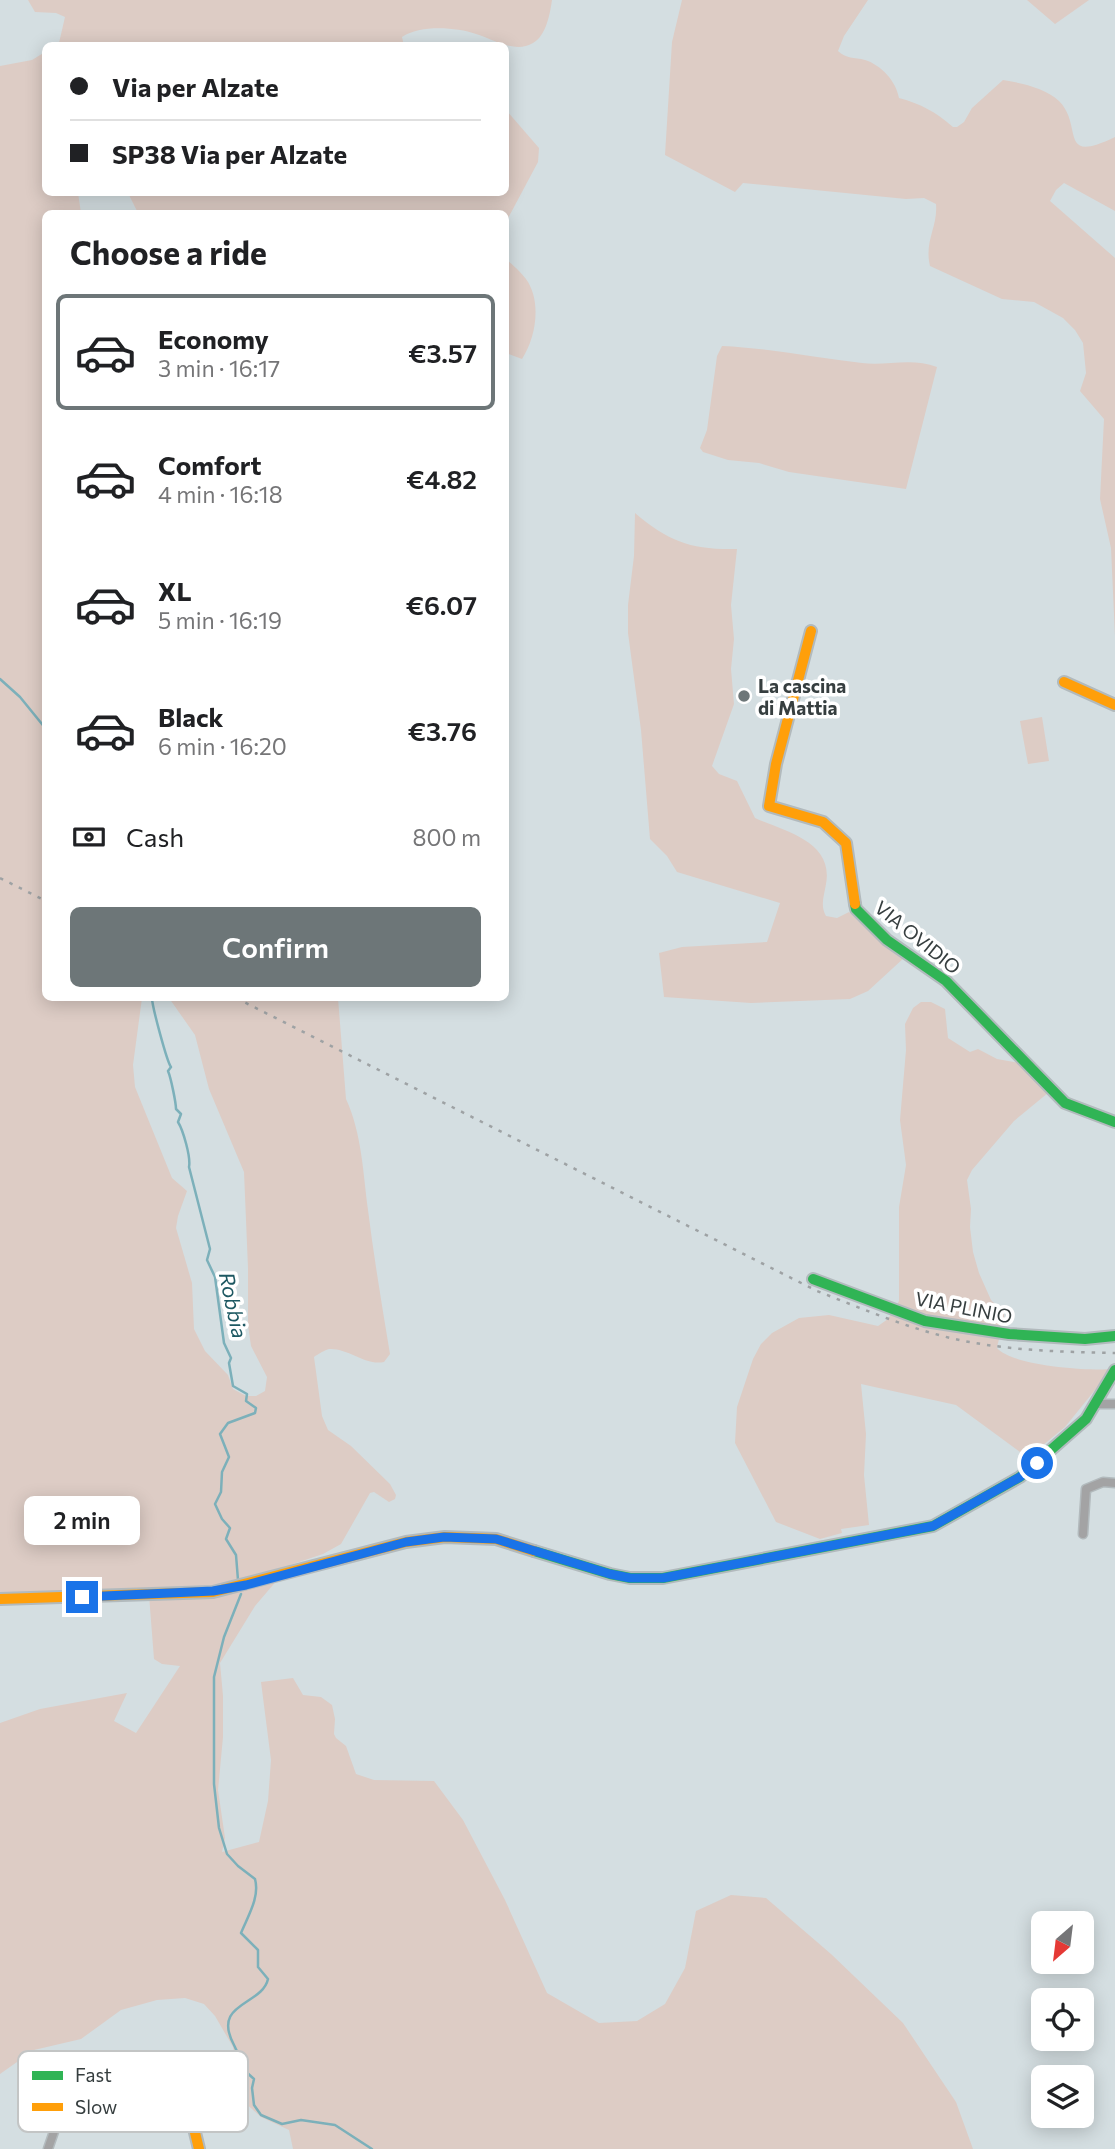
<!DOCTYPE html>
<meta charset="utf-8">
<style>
:root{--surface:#fff;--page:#f2f2f2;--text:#202124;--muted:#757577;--line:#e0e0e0;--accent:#6d7678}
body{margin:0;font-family:Commissioner,sans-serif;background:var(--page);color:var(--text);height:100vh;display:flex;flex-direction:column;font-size:26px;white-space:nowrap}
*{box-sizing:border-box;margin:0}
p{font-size:23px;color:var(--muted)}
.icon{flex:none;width:38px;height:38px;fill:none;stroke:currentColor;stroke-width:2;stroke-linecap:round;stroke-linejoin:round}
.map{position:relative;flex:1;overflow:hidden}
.details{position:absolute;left:42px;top:210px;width:467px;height:791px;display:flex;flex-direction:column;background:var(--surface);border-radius:10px;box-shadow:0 4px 18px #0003}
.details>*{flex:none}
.guide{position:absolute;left:42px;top:42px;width:467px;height:154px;border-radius:10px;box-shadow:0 4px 18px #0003;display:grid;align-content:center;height:154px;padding:0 28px;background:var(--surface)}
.needle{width:46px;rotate:208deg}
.buttons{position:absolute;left:1031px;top:1911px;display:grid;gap:14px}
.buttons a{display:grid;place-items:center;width:63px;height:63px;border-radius:10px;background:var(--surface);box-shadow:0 4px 18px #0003;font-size:35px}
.end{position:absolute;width:32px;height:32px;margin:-16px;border:9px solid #1a73e8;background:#fff;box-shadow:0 0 0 4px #fff}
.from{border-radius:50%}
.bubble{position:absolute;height:49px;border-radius:10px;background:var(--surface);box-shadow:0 4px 18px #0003;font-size:23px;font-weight:600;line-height:49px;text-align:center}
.guide b{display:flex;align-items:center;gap:24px;height:66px;font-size:26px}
.guide b+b{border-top:2px solid var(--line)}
.guide i{width:18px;height:18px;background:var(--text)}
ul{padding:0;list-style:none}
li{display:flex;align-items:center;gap:21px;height:116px;margin:0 14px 10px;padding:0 14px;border:4px solid transparent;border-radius:10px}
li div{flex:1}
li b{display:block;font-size:26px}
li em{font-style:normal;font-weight:600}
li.active{border-color:var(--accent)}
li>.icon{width:63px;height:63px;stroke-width:1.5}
h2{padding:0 28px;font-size:32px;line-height:84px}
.pay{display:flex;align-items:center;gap:18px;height:77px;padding:0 28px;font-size:26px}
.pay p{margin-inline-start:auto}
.button{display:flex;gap:14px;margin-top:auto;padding:14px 28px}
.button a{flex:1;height:80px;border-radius:10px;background:var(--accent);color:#fff;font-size:28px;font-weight:600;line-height:80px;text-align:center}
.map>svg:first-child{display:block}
</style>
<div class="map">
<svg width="1115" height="2149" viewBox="0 0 1115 2149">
<rect width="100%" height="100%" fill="#d4dee1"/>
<path fill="#ddccc5" d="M 28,0 L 552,0 C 550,14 546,36 533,43 C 515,54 493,39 476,34 C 455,27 420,25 402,37 L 404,46 L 55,45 L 59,43 L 65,17 L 56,13 L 35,12 Z
M 682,0 L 868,0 L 844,36 L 838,51 C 846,59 854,57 865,60 C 881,65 896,81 899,98 C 921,104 936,112 953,127 L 957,127 L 964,122 L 972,108 L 1003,80 C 1021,83 1046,88 1059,101 C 1084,126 1057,165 1115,137 L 1115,211 L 1064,183 L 1056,190 L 1050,201 L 1115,258 L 1115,636 L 1111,548 L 1100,499 L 1104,419 L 1080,391 L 1086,373 L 1083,343 L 1075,330 L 1063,318 L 1034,302 L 1002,299 L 930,266 C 924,241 938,227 936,204 L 924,198 L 906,199 L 743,183 L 735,192 L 665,155 L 672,42 Z
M 1027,0 L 1089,0 L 1055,24 Z
M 45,52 L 46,192 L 78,193 L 81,213 L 46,214 L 46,998 L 142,998 L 133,1065 L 135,1087 L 172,1178 L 187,1191 L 178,1216 L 176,1228 L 192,1283 L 194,1329 L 205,1351 L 228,1375 L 233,1389 L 246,1396 L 256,1396 L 265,1391 L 267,1377 L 251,1346 L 248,1325 L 248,1268 L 244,1172 L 209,1089 L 195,1035 L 169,998 L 338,998 L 346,1099 C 362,1134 363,1173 368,1210 C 374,1258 382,1306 390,1354 L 384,1362 C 365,1366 349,1348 329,1349 C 325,1350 318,1354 314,1357 L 322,1416 L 328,1430 L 351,1446 L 390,1484 L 396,1495 L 395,1499 L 389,1502 L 374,1492 L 370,1493 L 341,1544 L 323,1554 L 290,1565 L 255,1606 L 220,1663 L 223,1696 L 223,1737 L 218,1790 L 225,1838 L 222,1852 L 259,1842 L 268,1801 L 271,1760 L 261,1682 L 293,1678 L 303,1695 L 321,1697 L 332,1705 L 335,1719 L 334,1734 L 336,1738 L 346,1746 L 356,1774 L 374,1780 L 434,1781 L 463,1820 L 505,1900 L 547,1993 L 599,2023 L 637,2021 L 665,2004 L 685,1968 L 696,1911 L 731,1895 L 766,1898 L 831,1954 L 903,2023 L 956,2102 L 973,2149 L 293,2149 L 289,2130 L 261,2117 L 243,2101 L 233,2047 L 215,2016 L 204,2004 L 185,1998 L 157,2000 L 121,2010 L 81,2039 L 34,2050 L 0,2074 L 0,1723 L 40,1709 L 127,1693 L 114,1721 L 136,1733 L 180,1666 L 162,1664 L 154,1659 L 149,1595 L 0,1603 L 0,66 L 32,60 Z
M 506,110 L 539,148 L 538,162 L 506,222 L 506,214 L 138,213 L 128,193 L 506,192 Z
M 506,259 C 513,265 520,271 526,279 C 542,301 536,338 522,359 L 506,353 Z
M 722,346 C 769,348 815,358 862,363 C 887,366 912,357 937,367 L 906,489 L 789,472 L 759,463 L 728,460 L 703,452 L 700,448 L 707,430 L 717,356 Z
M 635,513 C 669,542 692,550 737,549 L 731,605 L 734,639 L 731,669 L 734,704 L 712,766 L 719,774 L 737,781 L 755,818 C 784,831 834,841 826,884 C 824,896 820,906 826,916 L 837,918 L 849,912 L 874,936 L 905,957 L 868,991 L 850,999 L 751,1003 L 664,997 L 659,953 L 682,947 L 767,942 L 780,903 L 677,872 L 667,856 L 650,839 L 641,730 L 628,633 L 628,605 L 634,556 Z
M 1042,717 L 1049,761 L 1028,764 L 1020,721 Z
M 921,1002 L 931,1002 L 945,1009 L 948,1038 L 970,1052 L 978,1049 L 997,1059 L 1036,1066 L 1054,1088 L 1014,1121 L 972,1170 L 967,1180 L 971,1209 L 970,1227 L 973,1252 L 979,1273 L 991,1300 L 1004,1313 C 1005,1326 999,1335 997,1348 C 1013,1366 1088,1371 1112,1369 L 1065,1427 L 1025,1460 L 1020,1452 L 956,1405 L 861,1384 L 866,1434 L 864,1475 L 869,1525 L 841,1529 L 842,1533 L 820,1539 L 776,1522 L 735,1443 L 737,1407 L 753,1359 L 761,1344 L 772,1333 L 799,1318 L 829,1315 L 878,1326 L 888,1319 L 899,1301 L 899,1207 L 906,1165 L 900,1120 L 906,1050 L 905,1024 L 913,1008 Z"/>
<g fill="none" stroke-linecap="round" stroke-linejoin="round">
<path stroke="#7cb0ba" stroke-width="2.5" d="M 0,679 L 20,697 L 46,729
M 152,998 C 152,1006 167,1062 171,1067 L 168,1071 C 171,1078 176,1103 176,1109 L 181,1114 L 178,1122 C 183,1130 191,1157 189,1167 L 210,1249 L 207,1260 L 215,1277 L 224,1343 L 231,1358 L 229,1363 L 233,1386 L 247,1394 L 246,1401 L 256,1408 L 255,1413 L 228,1423 L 220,1434 L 229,1457 L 222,1472 L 221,1492 L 215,1504 L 222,1519 L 230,1528 L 226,1539 L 236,1555 L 238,1580
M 241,1594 L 224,1637 L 214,1677 L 214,1784 L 219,1828 L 227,1854 L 238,1866 L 255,1879 C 260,1897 248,1916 241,1933 L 258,1950 L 258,1967 L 268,1979 C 262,2006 211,2002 234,2045 C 237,2051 237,2054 243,2059 L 244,2070 L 254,2079 L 252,2088 L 254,2105 L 261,2115 L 282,2124 L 301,2120 L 335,2125 L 372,2149"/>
<g stroke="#b2babd" stroke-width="11">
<path id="street" d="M 1095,1404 L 1115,1404
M 1083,1534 L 1086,1489 L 1103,1482 L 1115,1483
M 48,2149 L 59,2117"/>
</g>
<g stroke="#b2babd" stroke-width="14">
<path id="fast" d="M 855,904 L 856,909 L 887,940 L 946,981 L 1065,1103 L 1115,1122
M 813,1279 L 925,1321 L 1009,1334 L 1085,1339 L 1115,1336
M 534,1551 L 610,1574 L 630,1578 L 663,1578 L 933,1526 L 1020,1477 L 1086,1419 L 1115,1370"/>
</g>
<g stroke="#b2babd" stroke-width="14">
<path id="slow" d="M 811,631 L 776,764 L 769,806 L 823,822 L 846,843 L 855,904
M 1064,682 L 1115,705
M 0,1599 L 213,1592 L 406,1542 L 445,1537 L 496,1539 L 534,1551
M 162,2066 L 191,2116 L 199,2149"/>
</g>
<use href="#street" stroke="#a3a3a4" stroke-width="8"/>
<use href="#fast" stroke="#30b455" stroke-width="10"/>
<use href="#slow" stroke="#ff9f0a" stroke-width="10"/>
<path stroke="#9ea2a4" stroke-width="2.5" stroke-dasharray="3.5 7" stroke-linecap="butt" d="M 0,878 L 46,901
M 236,998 L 817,1291 C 868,1311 921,1334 975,1343 C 1021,1351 1068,1352 1115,1353"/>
</g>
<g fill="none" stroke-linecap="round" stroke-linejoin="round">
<path stroke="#1a73e8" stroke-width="9" d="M 82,1597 L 213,1591 L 246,1585 L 406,1542 L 444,1537 L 496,1539 L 610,1574 L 630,1578 L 663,1578 L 933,1526 L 1020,1477 L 1037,1463"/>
</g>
<circle fill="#6d7678" stroke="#fff" stroke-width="2.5" cx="744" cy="696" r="7"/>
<g text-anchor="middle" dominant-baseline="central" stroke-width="7" stroke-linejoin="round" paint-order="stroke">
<g font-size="19" font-weight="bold" fill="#363e3f" stroke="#fff" text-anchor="start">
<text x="758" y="685">La cascina<tspan x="758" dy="22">di Mattia</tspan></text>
</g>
<g font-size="19" fill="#363e3f" stroke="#fff">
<text transform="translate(918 937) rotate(39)">VIA OVIDIO</text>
<text transform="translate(964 1307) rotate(11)">VIA PLINIO</text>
</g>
<g font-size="21" font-style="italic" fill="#1d5862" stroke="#fff">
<text transform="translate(234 1305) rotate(78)">Robbia</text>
</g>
</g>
<rect x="18" y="2051" width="230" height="81" rx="10" fill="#fff" stroke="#c3c5c5" stroke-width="2"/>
<rect x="32" y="2071" width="31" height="9" fill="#30b455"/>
<rect x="32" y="2103" width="31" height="8" fill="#ff9f0a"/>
<g font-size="19" fill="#363e3f">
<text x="75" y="2082">Fast</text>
<text x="75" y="2114">Slow</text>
</g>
</svg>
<div class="buttons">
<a><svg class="needle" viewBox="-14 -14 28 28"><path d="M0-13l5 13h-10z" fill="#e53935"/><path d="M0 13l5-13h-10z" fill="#757577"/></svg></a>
<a><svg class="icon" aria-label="locate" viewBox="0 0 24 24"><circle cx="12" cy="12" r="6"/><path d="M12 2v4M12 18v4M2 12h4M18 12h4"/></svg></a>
<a><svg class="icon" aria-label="layers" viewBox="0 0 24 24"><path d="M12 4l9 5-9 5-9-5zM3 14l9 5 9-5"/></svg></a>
</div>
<i class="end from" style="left:1037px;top:1463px"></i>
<i class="end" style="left:82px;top:1597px"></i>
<div class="bubble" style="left:24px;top:1496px;width:116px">2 min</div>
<div class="guide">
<b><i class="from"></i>Via per Alzate</b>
<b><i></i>SP38 Via per Alzate</b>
</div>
<section class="details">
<h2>Choose a ride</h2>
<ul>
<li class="active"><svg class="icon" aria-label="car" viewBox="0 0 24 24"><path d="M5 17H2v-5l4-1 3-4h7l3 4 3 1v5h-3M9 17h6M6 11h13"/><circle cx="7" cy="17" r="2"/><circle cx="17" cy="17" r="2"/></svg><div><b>Economy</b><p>3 min · 16:17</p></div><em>€3.57</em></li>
<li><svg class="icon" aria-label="car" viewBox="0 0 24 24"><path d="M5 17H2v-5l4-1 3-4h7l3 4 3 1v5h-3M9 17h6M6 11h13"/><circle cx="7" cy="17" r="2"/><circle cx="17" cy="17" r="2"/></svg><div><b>Comfort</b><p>4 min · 16:18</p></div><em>€4.82</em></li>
<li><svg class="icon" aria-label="car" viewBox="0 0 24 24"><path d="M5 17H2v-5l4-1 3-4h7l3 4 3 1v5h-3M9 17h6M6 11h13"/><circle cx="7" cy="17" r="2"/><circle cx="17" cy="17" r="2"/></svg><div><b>XL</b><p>5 min · 16:19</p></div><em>€6.07</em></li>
<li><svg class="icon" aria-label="car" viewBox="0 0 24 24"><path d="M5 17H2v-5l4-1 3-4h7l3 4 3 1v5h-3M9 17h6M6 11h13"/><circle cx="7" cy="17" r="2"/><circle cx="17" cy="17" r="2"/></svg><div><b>Black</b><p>6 min · 16:20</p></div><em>€3.76</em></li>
</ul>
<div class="pay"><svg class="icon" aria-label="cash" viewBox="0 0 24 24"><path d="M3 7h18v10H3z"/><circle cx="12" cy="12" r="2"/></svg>Cash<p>800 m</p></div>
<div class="button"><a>Confirm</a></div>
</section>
</div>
